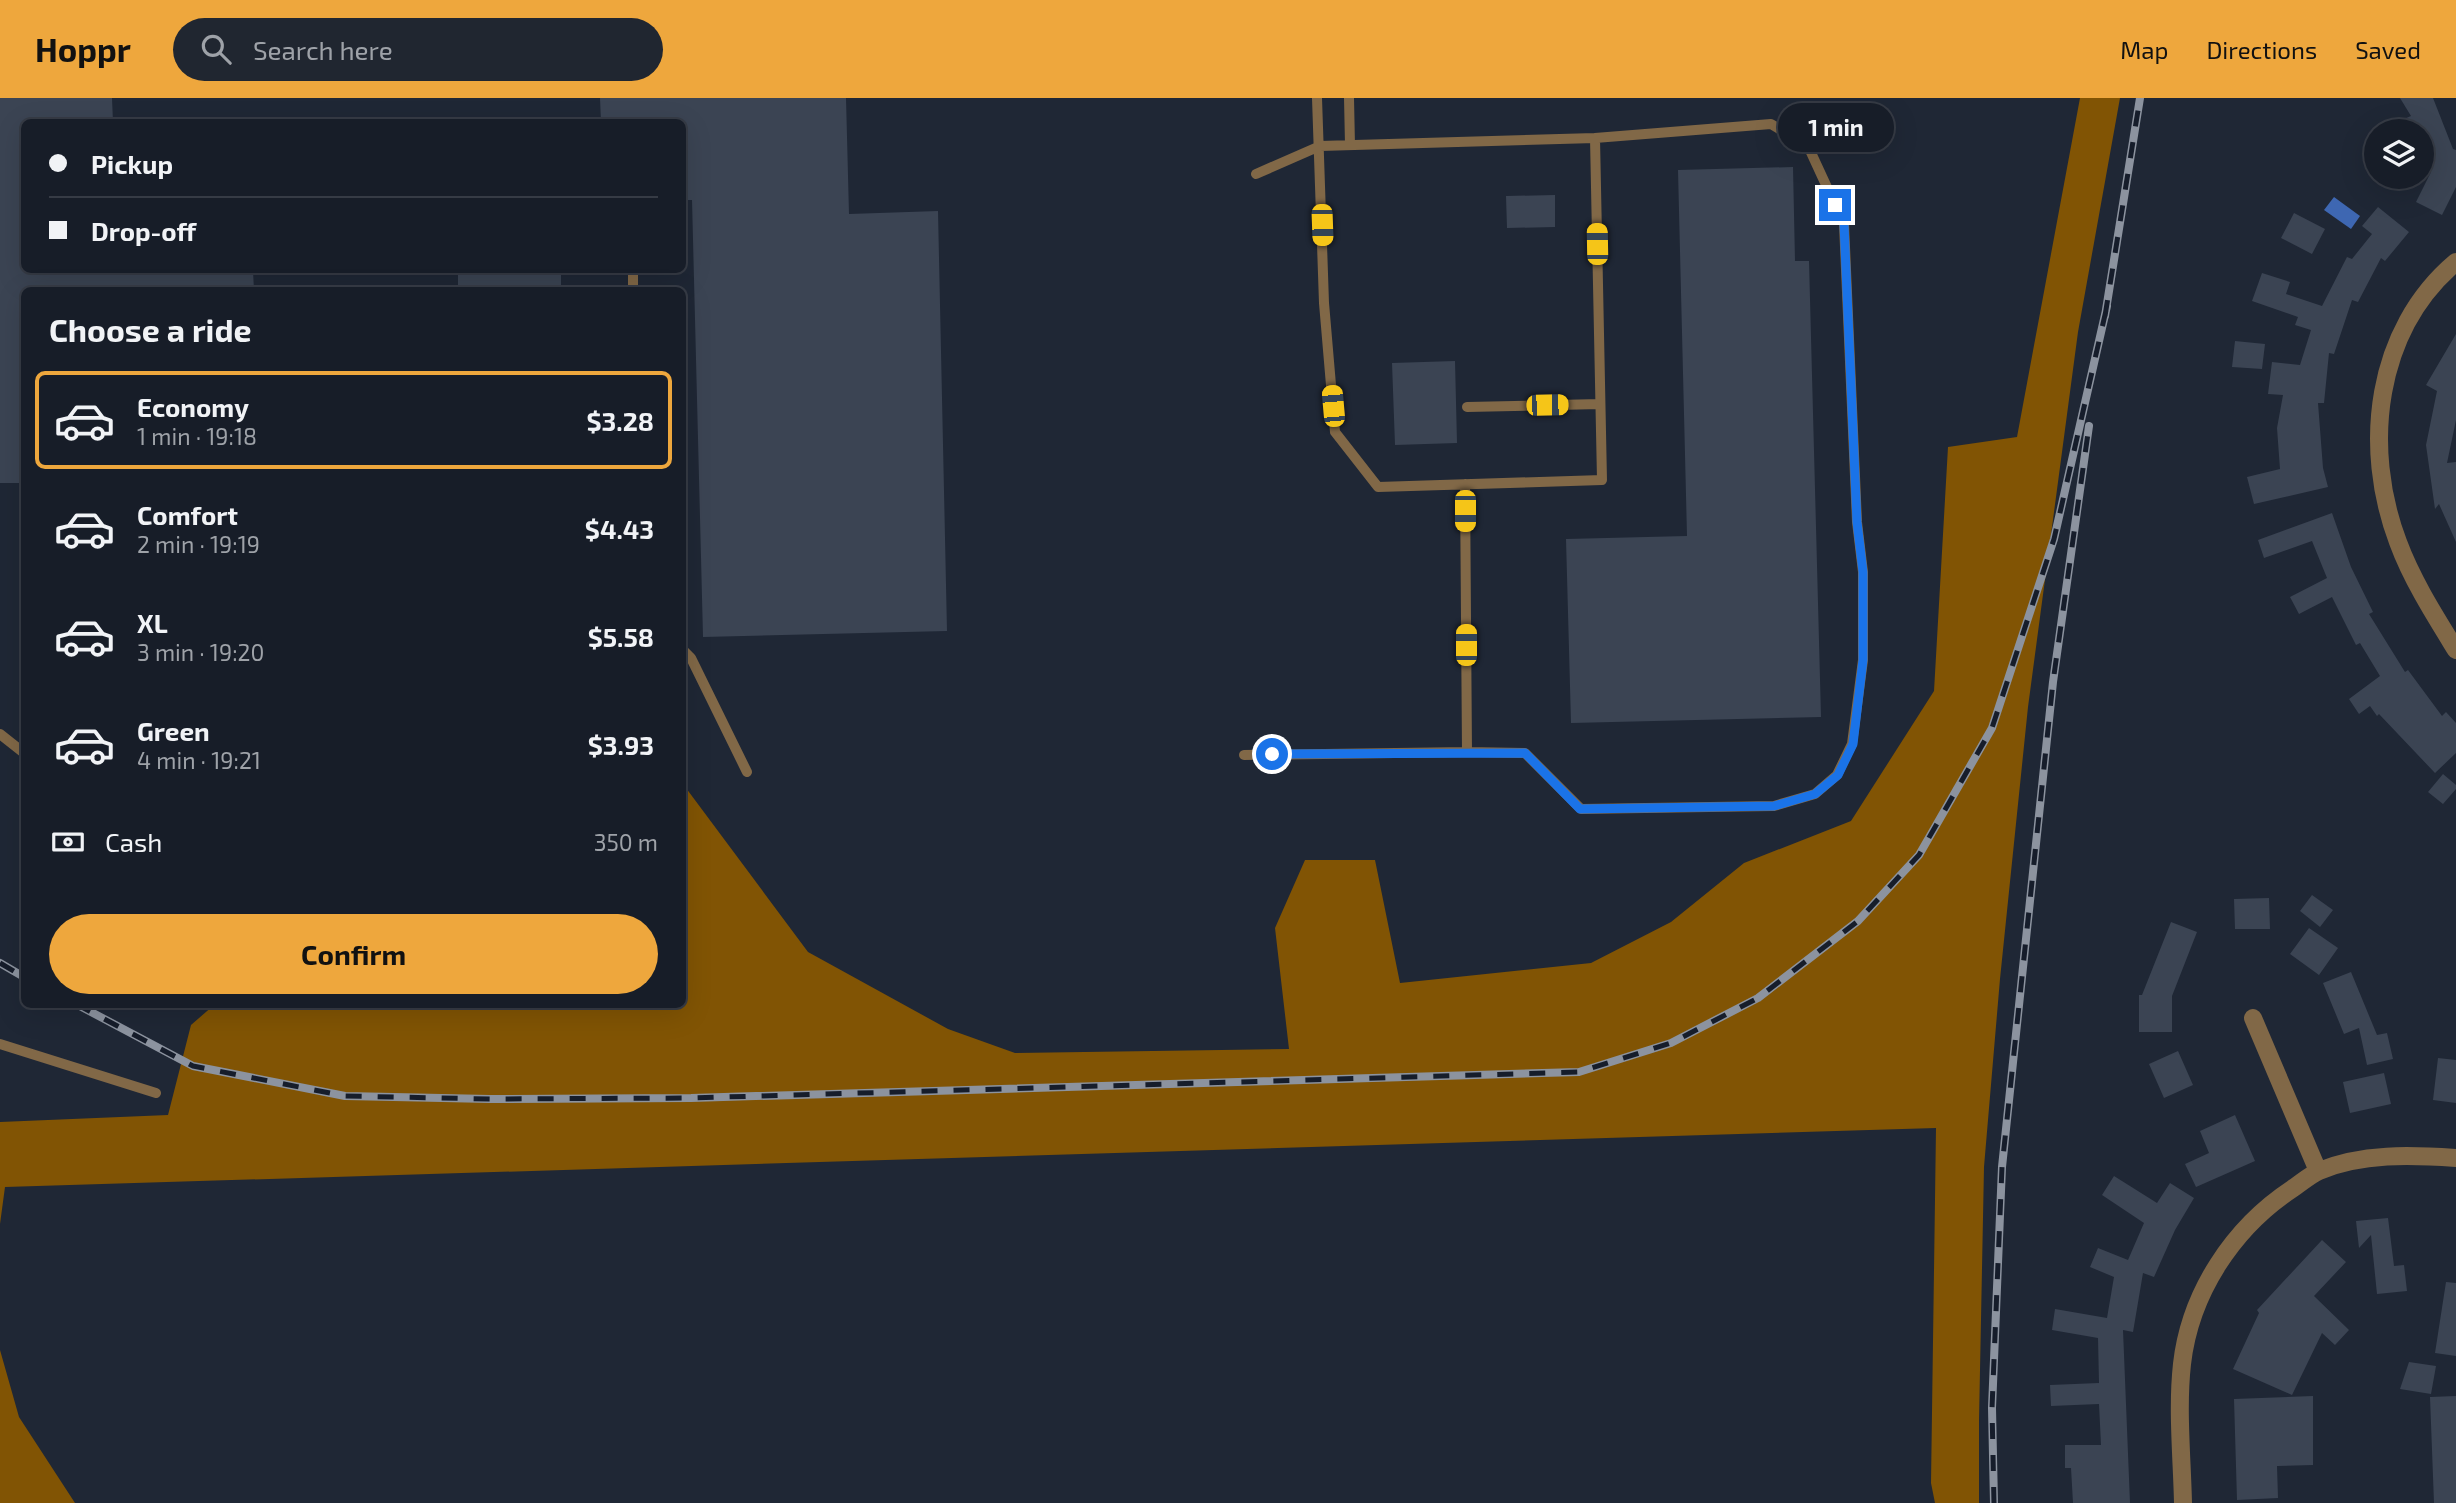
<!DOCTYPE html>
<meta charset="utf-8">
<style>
:root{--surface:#171d28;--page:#202630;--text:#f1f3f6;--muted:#9ea2a8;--line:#363b45;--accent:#eea73d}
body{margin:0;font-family:"Exo 2",sans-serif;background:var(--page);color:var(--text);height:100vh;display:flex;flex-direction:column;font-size:26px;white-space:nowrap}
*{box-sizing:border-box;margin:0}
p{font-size:23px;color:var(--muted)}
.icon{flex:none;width:38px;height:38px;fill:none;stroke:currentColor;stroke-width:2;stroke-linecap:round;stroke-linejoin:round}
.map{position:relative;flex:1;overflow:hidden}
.drawer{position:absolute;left:21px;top:189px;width:665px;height:721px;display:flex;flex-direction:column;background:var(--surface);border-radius:10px;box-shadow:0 7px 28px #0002,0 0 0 2px var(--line)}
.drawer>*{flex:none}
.guide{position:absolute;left:21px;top:21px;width:665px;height:154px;border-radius:10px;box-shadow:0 7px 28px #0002,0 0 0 2px var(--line);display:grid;align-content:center;height:154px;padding:0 28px;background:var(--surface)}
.fabs{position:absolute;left:2364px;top:21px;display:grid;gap:14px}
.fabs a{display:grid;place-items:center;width:70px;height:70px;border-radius:50%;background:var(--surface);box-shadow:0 7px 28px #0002,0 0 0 2px var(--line);font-size:35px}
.end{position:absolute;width:32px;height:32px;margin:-16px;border:9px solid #1a73e8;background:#fff;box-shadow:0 0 0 4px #fff}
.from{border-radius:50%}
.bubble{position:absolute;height:49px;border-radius:24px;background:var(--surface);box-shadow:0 7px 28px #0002,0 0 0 2px var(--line);font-size:23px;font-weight:700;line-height:49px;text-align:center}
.car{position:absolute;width:21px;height:42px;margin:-21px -10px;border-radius:9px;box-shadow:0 0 5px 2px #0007;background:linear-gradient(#f5c518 24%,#345 0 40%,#f5c518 0 76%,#345 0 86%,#f5c518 0)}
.guide b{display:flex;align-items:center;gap:24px;height:66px;font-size:26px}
.guide b+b{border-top:2px solid var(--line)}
.guide i{width:18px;height:18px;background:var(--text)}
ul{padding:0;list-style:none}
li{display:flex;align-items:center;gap:21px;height:98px;margin:0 14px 10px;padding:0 14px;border:4px solid transparent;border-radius:10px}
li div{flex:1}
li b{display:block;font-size:26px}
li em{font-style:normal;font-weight:700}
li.active{border-color:var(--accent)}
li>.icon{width:63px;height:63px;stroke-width:1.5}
h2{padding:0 28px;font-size:32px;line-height:84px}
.pay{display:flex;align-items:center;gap:18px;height:77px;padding:0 28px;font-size:26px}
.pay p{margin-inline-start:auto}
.action{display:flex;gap:14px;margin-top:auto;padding:14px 28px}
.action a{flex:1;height:80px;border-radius:42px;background:var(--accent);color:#111;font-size:28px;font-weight:700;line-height:80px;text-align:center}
header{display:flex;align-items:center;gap:42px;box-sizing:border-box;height:98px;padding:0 35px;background:var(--accent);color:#111}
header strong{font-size:33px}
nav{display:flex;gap:38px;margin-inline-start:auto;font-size:24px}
.search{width:490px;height:63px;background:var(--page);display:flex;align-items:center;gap:18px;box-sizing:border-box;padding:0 24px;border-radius:38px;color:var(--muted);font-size:26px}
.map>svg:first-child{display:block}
</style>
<header>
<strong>Hoppr</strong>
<div class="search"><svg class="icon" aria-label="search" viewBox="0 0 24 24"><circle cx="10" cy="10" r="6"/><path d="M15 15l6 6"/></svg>Search here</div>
<nav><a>Map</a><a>Directions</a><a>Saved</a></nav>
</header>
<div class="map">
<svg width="2456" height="1405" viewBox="0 0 2456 1405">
<rect width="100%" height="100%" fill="#1f2735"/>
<path fill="#815404" d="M 2080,0 L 2120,0 L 2078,234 L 2028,609 L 2000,881 L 1984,1069 L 1979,1323 L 1979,1405 L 1935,1405 L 1931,1385 L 1936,1030 L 5,1089 L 0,1126 L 0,1024 L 168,1017 L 191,927 L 214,907 L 682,906 L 683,686 L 808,854 L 948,931 L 1015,955 L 1289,951 L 1275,830 L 1305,762 L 1375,762 L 1400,885 L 1591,865 L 1671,824 L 1744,765 L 1851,723 L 1934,593 L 1948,349 L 2017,339 Z
M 0,1252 L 19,1319 L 75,1405 L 0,1405 Z"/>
<path fill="#3e67b2" d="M 2334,99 L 2360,118 L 2351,131 L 2324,112 Z"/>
<path fill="#3b4453" d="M 0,0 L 112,0 L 113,24 L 24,24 L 24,172 L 116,172 L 116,176 L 253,173 L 254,192 L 24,192 L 24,385 L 0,385 Z
M 600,0 L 846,0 L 849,116 L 938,113 L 947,533 L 703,539 L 692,102 L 682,102 L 682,24 L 601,24 Z
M 2400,0 L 2433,0 L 2453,51 L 2456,52 L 2456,89 L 2442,117 L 2416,104 L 2431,74 L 2423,70 L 2427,61 L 2422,48 L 2422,33 L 2375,33 L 2411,18 Z
M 1793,69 L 1795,163 L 1809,163 L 1821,619 L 1571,625 L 1566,441 L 1687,438 L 1678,72 Z
M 1555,97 L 1555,129 L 1507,130 L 1506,98 Z
M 2378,109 L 2409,134 L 2385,163 L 2381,160 L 2358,204 L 2352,202 L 2334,256 L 2329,255 L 2324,305 L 2318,305 L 2323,370 L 2328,389 L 2254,406 L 2247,379 L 2280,371 L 2277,330 L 2283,297 L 2268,296 L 2272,264 L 2300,267 L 2311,232 L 2295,227 L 2298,219 L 2252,203 L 2262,175 L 2290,184 L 2286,196 L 2322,208 L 2347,159 L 2352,161 L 2372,136 L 2362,128 Z
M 2294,115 L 2325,131 L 2312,156 L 2281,140 Z
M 458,172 L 561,172 L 561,192 L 458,192 Z
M 2456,236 L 2456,322 L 2447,365 L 2456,364 L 2456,444 L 2439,406 L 2435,411 L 2426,347 L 2437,293 L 2426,287 Z
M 2235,243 L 2265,246 L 2262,271 L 2232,269 Z
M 1455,263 L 1457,345 L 1395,347 L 1392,265 Z
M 2332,415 L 2351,469 L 2373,514 L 2369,516 L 2405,574 L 2408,572 L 2442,618 L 2446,614 L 2456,625 L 2456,655 L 2435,675 L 2379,616 L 2377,618 L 2370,608 L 2359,616 L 2349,601 L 2380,578 L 2360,545 L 2356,547 L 2332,499 L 2299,516 L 2290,499 L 2327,480 L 2312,443 L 2264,460 L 2258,442 Z
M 2443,676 L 2456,687 L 2456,691 L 2443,706 L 2428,694 Z
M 2312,797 L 2333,812 L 2320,829 L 2300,813 Z
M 2269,800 L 2270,831 L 2235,831 L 2234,801 Z
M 2171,824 L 2197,834 L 2172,898 L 2172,934 L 2139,934 L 2139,897 L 2142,897 Z
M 2309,830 L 2338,850 L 2319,877 L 2290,856 Z
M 2351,874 L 2377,937 L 2387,935 L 2393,961 L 2367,967 L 2359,930 L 2344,936 L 2323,885 Z
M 2178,953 L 2193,987 L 2164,1000 L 2149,966 Z
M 2438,960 L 2456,962 L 2456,1005 L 2433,1002 Z
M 2384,975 L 2391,1006 L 2350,1015 L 2343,984 Z
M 2235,1017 L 2255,1063 L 2196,1089 L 2185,1066 L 2209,1055 L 2200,1033 Z
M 2114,1078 L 2157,1105 L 2170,1085 L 2194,1100 L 2175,1132 L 2154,1179 L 2143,1175 L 2133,1234 L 2123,1232 L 2130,1405 L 2073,1405 L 2071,1370 L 2065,1370 L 2065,1347 L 2101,1347 L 2099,1306 L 2051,1308 L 2050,1287 L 2099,1285 L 2098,1240 L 2052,1232 L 2055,1211 L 2107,1220 L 2114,1179 L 2090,1169 L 2098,1150 L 2128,1162 L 2144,1125 L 2102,1097 Z
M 2388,1120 L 2394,1168 L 2404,1167 L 2407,1193 L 2377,1196 L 2371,1137 L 2359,1150 L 2356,1123 Z
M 2322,1142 L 2346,1164 L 2314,1198 L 2349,1232 L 2335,1247 L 2322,1235 L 2292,1297 L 2233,1271 L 2259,1215 L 2257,1212 Z
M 2446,1184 L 2456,1185 L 2456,1258 L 2435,1255 Z
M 2409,1264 L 2436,1268 L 2431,1296 L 2400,1291 Z
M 2313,1298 L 2313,1367 L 2277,1368 L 2278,1400 L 2237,1402 L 2234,1301 Z
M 2456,1298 L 2456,1405 L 2434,1405 L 2430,1299 Z"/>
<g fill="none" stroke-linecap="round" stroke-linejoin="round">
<path stroke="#816847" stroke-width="10" d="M 1349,0 L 1350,47
M 1256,76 L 1320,48 L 1595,40 L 1602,382 L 1378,389 L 1335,334 L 1324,205 L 1317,0
M 633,172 L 633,192
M 1467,309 L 1600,306
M 682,551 L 691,560 L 747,674
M 0,636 L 24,655
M 1467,654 L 1525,655 L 1581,711 L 1774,708 L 1815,696 L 1837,677 L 1852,646 L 1863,562 L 1863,474 L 1857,424 L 1844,126 L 1808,48 L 1771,26 L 1595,40
M 1244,657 L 1467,654 L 1465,386
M 0,946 L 156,995"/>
<path stroke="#816847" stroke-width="18" d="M 2456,164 C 2375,232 2362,349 2398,444 C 2412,482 2435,518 2456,552
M 2253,920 L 2318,1073
M 2183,1405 C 2182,1360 2177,1311 2182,1266 C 2190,1195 2233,1130 2292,1091 C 2301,1085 2310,1077 2319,1073 C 2362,1055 2411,1057 2456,1060"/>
<g stroke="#8c939f" stroke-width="8">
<path id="rail" d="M 2105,218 L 2140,0
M 0,865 L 24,879
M 76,906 L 193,968 L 345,998 L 490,1001 L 691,1000 L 1579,974 L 1671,945 L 1758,900 L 1858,823 L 1919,757 L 1992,630 L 2054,441 L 2107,208
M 1994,1405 L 1992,1310 L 2002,1069 L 2053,584 L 2089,328"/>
</g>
<use href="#rail" stroke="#161d2b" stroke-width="5" stroke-dasharray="16" stroke-linecap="butt"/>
</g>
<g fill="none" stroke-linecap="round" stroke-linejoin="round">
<path stroke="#1a73e8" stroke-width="9" d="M 1272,656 L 1525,655 L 1580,711 L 1774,708 L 1815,696 L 1838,677 L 1853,646 L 1863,562 L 1863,474 L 1857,424 L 1844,126 L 1835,107"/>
</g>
</svg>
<div class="fabs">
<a><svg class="icon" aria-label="layers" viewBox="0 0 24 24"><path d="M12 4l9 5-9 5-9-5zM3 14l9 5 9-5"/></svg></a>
</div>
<i class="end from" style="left:1272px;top:656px"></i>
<i class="end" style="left:1835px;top:107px"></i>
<div class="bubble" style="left:1778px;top:5px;width:116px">1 min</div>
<i class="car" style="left:1322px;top:127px;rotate:178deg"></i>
<i class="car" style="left:1597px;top:146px;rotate:359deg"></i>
<i class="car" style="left:1547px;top:307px;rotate:89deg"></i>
<i class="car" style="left:1333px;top:308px;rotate:355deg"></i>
<i class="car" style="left:1465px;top:413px;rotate:180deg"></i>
<i class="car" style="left:1466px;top:547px;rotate:0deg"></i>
<div class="guide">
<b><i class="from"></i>Pickup</b>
<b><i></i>Drop-off</b>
</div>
<section class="drawer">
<h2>Choose a ride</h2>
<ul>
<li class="active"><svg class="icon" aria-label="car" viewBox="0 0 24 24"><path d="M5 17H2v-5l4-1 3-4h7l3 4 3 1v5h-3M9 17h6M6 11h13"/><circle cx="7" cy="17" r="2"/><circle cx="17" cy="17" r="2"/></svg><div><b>Economy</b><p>1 min · 19:18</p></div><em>$3.28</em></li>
<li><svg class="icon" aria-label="car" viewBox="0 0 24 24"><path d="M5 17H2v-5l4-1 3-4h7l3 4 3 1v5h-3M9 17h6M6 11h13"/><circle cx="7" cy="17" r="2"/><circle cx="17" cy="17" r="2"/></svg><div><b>Comfort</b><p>2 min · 19:19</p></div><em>$4.43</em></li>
<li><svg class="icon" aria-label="car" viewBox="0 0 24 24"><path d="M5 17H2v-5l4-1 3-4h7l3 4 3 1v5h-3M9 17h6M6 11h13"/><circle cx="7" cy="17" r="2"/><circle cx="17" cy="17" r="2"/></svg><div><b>XL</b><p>3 min · 19:20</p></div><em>$5.58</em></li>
<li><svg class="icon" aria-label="car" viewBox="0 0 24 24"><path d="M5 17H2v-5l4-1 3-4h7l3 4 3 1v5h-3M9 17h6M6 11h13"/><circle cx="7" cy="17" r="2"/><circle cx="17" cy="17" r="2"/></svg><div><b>Green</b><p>4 min · 19:21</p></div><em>$3.93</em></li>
</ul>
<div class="pay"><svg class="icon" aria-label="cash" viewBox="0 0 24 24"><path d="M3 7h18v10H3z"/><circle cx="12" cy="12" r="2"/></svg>Cash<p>350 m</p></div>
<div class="action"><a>Confirm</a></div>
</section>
</div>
